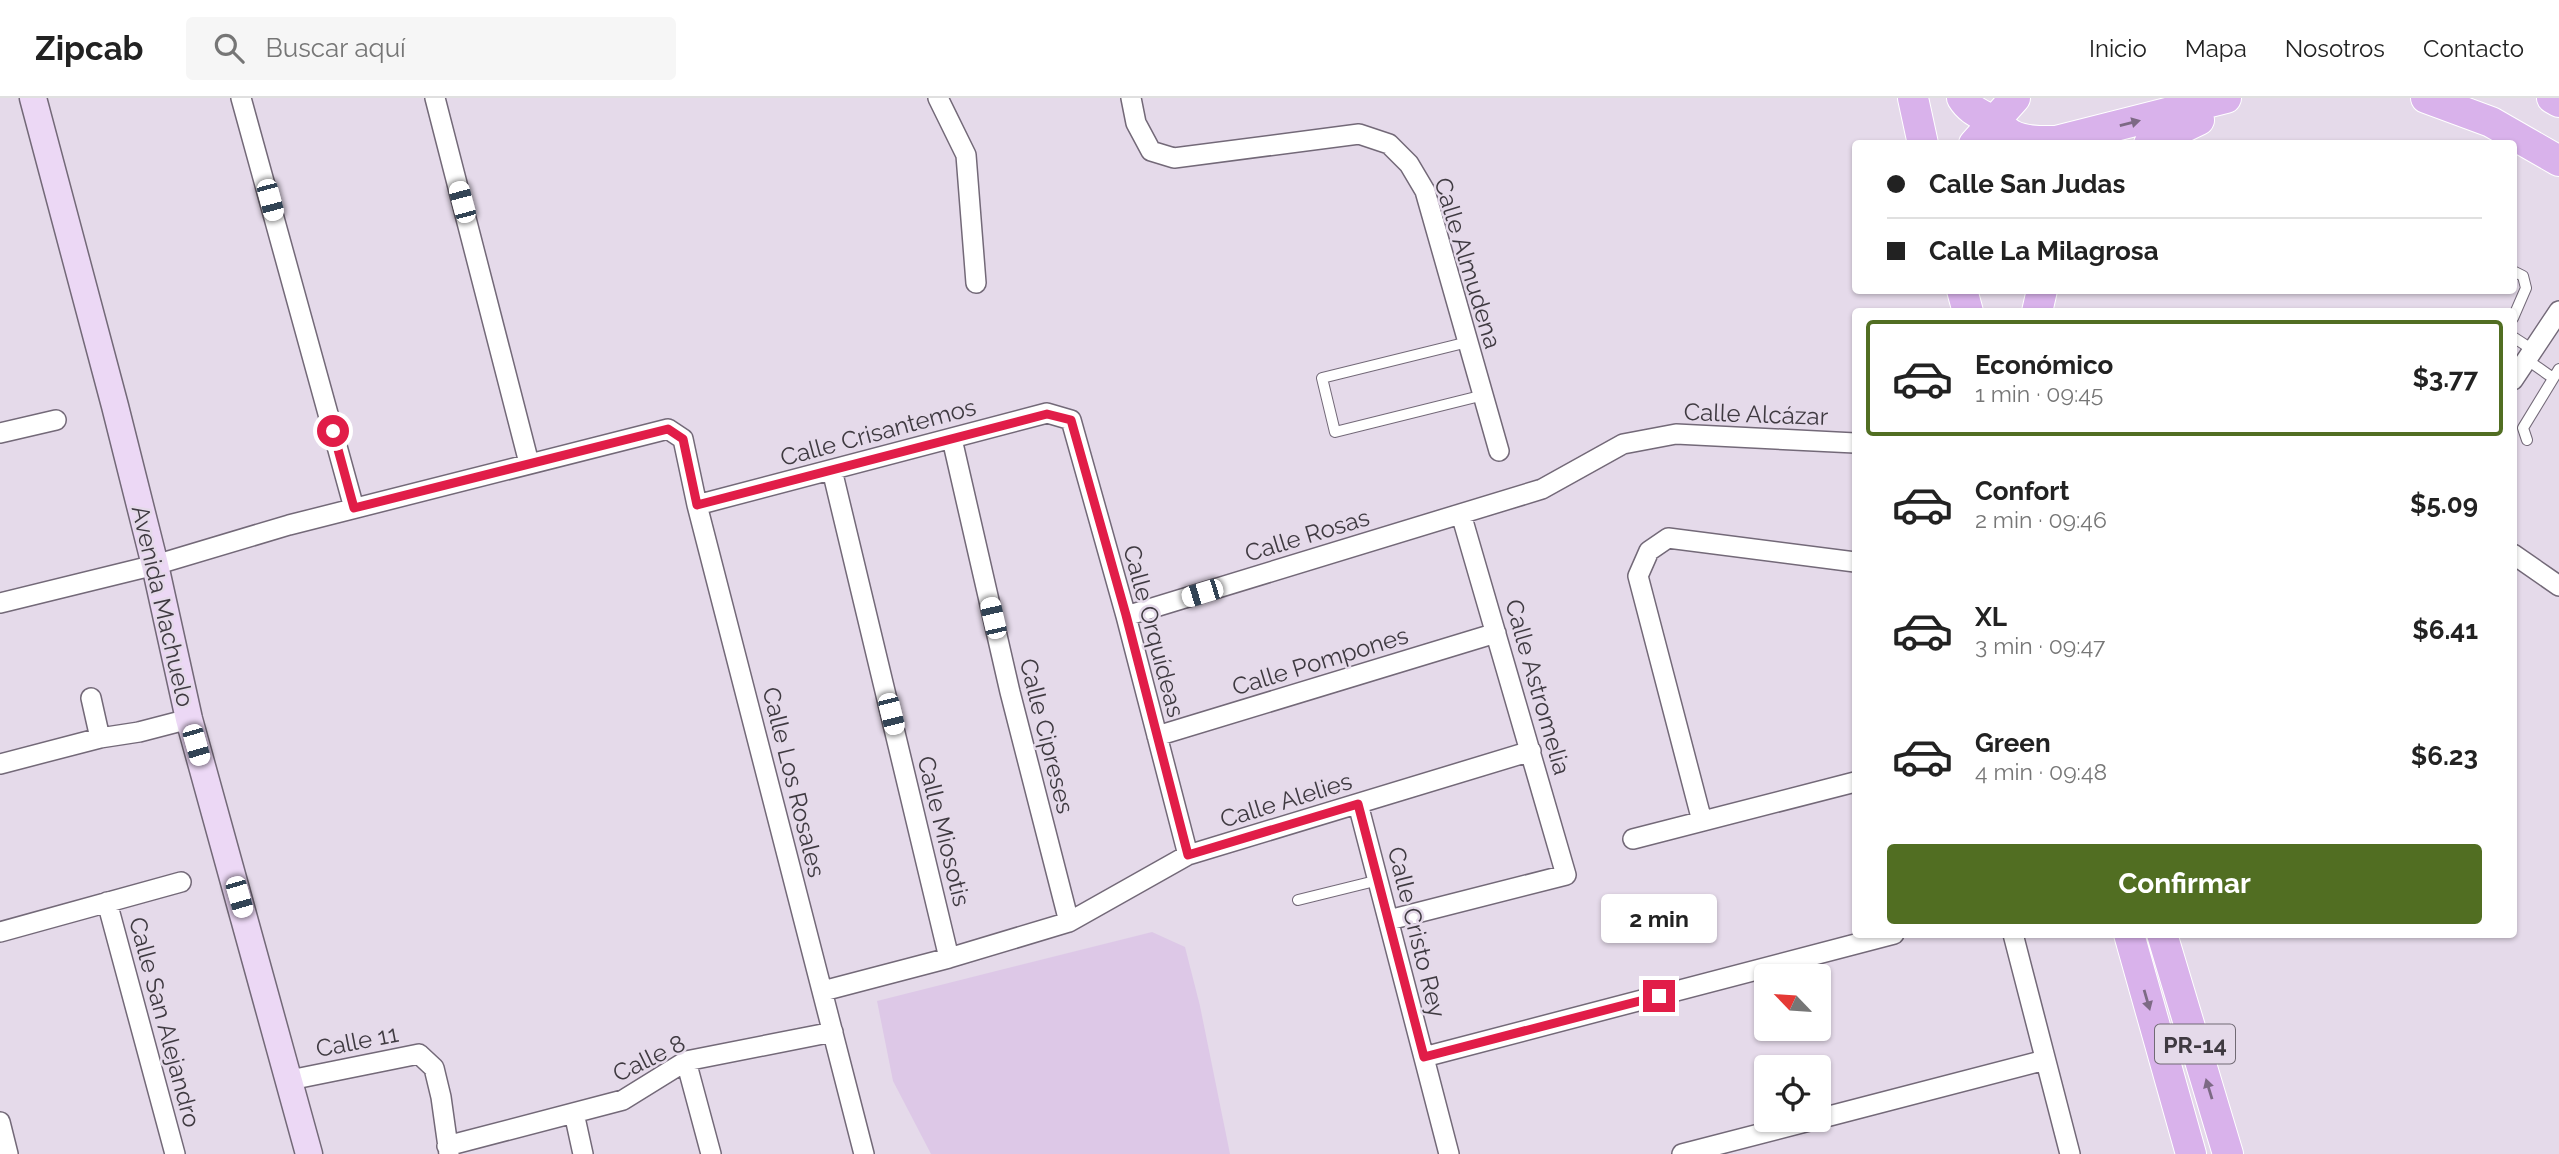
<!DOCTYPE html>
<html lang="es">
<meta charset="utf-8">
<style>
:root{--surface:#fff;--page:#f6f6f6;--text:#222;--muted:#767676;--line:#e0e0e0;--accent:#516e22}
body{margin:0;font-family:Raleway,sans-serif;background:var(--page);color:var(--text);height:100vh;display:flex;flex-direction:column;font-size:26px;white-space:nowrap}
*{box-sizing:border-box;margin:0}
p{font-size:23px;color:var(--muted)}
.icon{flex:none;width:38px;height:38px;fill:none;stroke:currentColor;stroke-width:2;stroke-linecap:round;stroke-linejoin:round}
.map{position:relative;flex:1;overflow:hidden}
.panel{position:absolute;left:1852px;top:210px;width:665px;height:630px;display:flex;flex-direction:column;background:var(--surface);border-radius:7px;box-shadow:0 2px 5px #0004}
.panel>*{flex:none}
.hud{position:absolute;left:1852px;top:42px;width:665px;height:154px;border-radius:7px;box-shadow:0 2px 5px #0004;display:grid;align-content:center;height:154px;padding:0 35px;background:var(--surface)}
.needle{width:46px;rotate:295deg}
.buttons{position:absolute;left:1754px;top:866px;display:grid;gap:14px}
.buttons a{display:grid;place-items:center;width:77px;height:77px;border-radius:7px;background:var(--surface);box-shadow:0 2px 5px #0004;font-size:35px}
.end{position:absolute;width:32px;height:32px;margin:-16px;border:9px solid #e11d48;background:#fff;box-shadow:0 0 0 4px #fff}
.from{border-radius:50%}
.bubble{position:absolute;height:49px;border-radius:7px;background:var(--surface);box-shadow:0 2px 5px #0004;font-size:23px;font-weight:700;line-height:49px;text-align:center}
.car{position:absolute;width:21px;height:42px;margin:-21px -10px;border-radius:9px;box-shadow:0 0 5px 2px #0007;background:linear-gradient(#fff 24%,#345 0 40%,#fff 0 76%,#345 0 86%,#fff 0)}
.hud b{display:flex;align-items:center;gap:24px;height:66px;font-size:26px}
.hud b+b{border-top:2px solid var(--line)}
.hud i{width:18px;height:18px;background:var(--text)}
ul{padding:12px 0 0;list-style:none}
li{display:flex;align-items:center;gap:21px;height:116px;margin:0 14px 10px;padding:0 21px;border:4px solid transparent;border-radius:7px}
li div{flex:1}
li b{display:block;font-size:26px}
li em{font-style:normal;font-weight:700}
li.active{border-color:var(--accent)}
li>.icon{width:63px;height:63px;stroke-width:1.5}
.cta{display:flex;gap:14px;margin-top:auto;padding:14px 35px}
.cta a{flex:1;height:80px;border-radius:7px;background:var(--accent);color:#fff;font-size:28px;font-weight:700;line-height:80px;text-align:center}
header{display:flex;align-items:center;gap:42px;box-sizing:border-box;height:98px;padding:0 35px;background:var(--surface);border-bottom:2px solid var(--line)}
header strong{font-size:33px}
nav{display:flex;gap:38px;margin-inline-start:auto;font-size:24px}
.search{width:490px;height:63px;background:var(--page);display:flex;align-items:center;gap:18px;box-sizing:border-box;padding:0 24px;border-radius:7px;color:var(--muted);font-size:26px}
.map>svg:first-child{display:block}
</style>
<header>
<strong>Zipcab</strong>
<div class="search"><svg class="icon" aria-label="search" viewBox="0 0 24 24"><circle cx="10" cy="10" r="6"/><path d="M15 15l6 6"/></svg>Buscar aquí</div>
<nav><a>Inicio</a><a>Mapa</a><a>Nosotros</a><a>Contacto</a></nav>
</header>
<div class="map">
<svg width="2559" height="1056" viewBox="0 0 2559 1056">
<rect width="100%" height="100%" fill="#e5daea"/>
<path fill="#ddc8e7" d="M 1152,834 L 1185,849 L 1200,908 L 1230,1056 L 931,1056 L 893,983 L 877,903 Z"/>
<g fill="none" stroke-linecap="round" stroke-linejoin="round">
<g stroke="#736978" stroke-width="12">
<path id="lane" d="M 2513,173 L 2523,178 L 2526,190 L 2513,220
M 2513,239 L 2533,252
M 1468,244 L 1322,280 L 1335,334 L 1484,297
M 2526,261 L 2553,280
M 2527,342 L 2523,330 L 2559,271
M 1298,802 L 1379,782"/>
</g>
<g stroke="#736978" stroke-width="22">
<path id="street" d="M 241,0 L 354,410
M 435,0 L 529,365
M 938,0 L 966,57 L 976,185
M 1131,0 L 1136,25 L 1151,53 L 1174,60 L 1359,36 L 1389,46 L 1409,66 L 1425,93 L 1499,353
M 2513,282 L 2559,213
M 0,335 L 56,322
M 952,341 L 1010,594 L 1069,824
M 832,372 L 949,860
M 697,407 L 1047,315 L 1071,322 L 1126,518 L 1188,757
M 2513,456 L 2559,488
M 0,505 L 155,467 L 289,427 L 668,331 L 683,341 L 697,407 L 864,1056
M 1126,518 L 1542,391 L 1623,346 L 1676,336 L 1855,345
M 91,600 L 100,640
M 1157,638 L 1496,535
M 0,666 L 100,640 L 139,634 L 189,621
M 1358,706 L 1449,1056
M 1702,723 L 1638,478 L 1649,453 L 1668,440 L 1855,464
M 1633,741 L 1855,684
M 107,804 L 175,1056
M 1389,822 L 1566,777 L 1461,416
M 0,834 L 181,784
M 2013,836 L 2070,1056
M 823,893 L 949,860 L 1069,824 L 1188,757 L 1531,653
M 1424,959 L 1894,836
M 686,963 L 711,1056
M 290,982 L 419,956 L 434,970 L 441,999 L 449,1056
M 574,1015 L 583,1056
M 1818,1021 L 2045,962
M 0,1024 L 8,1056
M 447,1048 L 623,1002 L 686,963 L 833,934
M 1682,1056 L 1813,1022"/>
</g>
<g stroke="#736978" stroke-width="29">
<path id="secondary" d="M 33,0 L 115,308 L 155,467 L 189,621 L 309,1056"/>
</g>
<g stroke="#fff" stroke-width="32">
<path id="primary" d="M 1913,0 L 1923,46
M 1962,0 C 1970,13 1981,16 1993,23 C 2000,27 2005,33 2012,37 C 2025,44 2042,43 2056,43 L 2226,0
M 2426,0 L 2491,24 L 2559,63
M 2552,0 L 2559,4
M 1974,46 L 2015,0
M 2149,46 L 2199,22
M 1962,192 L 1968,214
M 2037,214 L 2042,192
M 2129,836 L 2191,1056
M 2162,836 L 2228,1056"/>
</g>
<use href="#lane" stroke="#fff" stroke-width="10"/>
<use href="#street" stroke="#fff" stroke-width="19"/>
<use href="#secondary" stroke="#ecd8f5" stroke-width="26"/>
<use href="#primary" stroke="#d9b2eb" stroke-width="30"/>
</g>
<defs><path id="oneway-solid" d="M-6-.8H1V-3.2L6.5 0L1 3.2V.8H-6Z" transform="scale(1.75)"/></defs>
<g fill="#7d6a85">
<use href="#oneway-solid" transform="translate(2130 25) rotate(-14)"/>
<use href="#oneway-solid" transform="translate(2147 902) rotate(74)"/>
<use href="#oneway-solid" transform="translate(2209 991) rotate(-107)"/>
</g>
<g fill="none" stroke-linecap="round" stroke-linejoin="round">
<path stroke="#e11d48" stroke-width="9" d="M 333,333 L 354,410 L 668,331 L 683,341 L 697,407 L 1047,316 L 1071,322 L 1126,517 L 1188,757 L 1358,706 L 1424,959 L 1659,898"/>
</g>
<g text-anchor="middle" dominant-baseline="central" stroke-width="5" stroke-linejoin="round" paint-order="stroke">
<rect fill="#e5daea" stroke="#716a74" stroke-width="2" x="2155" y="926.5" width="80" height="39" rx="5"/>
<g font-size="23" font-weight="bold" fill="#3f3a41">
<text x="2195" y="946">PR-14</text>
</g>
<g font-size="24" fill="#3f3a41" stroke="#e5daea">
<text transform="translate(1468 165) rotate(73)">Calle Almudena</text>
<text transform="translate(1756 316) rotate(2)">Calle Alcázar</text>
<text transform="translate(878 334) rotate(-15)">Calle Crisantemos</text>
<text transform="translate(1307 437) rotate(-17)">Calle Rosas</text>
<text transform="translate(163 508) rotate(77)">Avenida Machuelo</text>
<text transform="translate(1154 533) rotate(75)">Calle Orquídeas</text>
<text transform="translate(1320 563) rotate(-17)">Calle Pompones</text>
<text transform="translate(1538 589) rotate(74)">Calle Astromelia</text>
<text transform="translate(1047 638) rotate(76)">Calle Cipreses</text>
<text transform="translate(794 684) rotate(76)">Calle Los Rosales</text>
<text transform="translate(1286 702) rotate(-17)">Calle Alelies</text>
<text transform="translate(944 733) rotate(76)">Calle Miosotis</text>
<text transform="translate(1417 834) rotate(76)">Calle Cristo Rey</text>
<text transform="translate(165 924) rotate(75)">Calle San Alejandro</text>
<text transform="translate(357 943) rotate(-11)">Calle 11</text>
<text transform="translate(649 960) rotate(-26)">Calle 8</text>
</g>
</g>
</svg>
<div class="buttons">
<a><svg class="needle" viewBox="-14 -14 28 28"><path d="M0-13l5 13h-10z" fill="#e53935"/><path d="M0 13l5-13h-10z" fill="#767676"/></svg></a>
<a><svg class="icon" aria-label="locate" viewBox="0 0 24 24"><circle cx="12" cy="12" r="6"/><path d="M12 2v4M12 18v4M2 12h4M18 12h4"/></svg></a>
</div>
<i class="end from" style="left:333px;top:333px"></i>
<i class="end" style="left:1659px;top:898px"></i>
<div class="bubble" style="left:1601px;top:796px;width:116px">2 min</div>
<i class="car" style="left:270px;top:102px;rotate:165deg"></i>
<i class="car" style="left:462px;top:104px;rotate:345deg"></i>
<i class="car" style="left:1202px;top:495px;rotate:253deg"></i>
<i class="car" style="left:993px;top:520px;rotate:347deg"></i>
<i class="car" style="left:891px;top:616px;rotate:166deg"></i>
<i class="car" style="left:196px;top:647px;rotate:164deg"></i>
<i class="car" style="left:239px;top:799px;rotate:164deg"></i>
<div class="hud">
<b><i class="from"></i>Calle San Judas</b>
<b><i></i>Calle La Milagrosa</b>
</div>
<section class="panel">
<ul>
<li class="active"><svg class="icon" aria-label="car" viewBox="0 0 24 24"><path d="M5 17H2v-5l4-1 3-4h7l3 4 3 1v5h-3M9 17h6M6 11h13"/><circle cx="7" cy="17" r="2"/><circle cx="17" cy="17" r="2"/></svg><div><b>Económico</b><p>1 min · 09:45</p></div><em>$3.77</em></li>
<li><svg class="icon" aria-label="car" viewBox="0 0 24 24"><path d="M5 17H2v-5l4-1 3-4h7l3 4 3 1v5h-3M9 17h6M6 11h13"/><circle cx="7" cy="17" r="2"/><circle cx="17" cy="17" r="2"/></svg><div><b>Confort</b><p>2 min · 09:46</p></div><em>$5.09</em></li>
<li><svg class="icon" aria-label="car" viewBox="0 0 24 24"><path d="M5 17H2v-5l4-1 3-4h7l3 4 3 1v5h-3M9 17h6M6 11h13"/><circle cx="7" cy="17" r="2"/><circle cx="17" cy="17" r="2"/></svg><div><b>XL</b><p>3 min · 09:47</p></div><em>$6.41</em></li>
<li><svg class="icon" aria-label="car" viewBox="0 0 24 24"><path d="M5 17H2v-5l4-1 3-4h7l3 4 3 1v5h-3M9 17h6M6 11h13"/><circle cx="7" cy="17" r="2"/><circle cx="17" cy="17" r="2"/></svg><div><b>Green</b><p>4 min · 09:48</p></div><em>$6.23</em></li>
</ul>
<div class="cta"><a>Confirmar</a></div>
</section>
</div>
